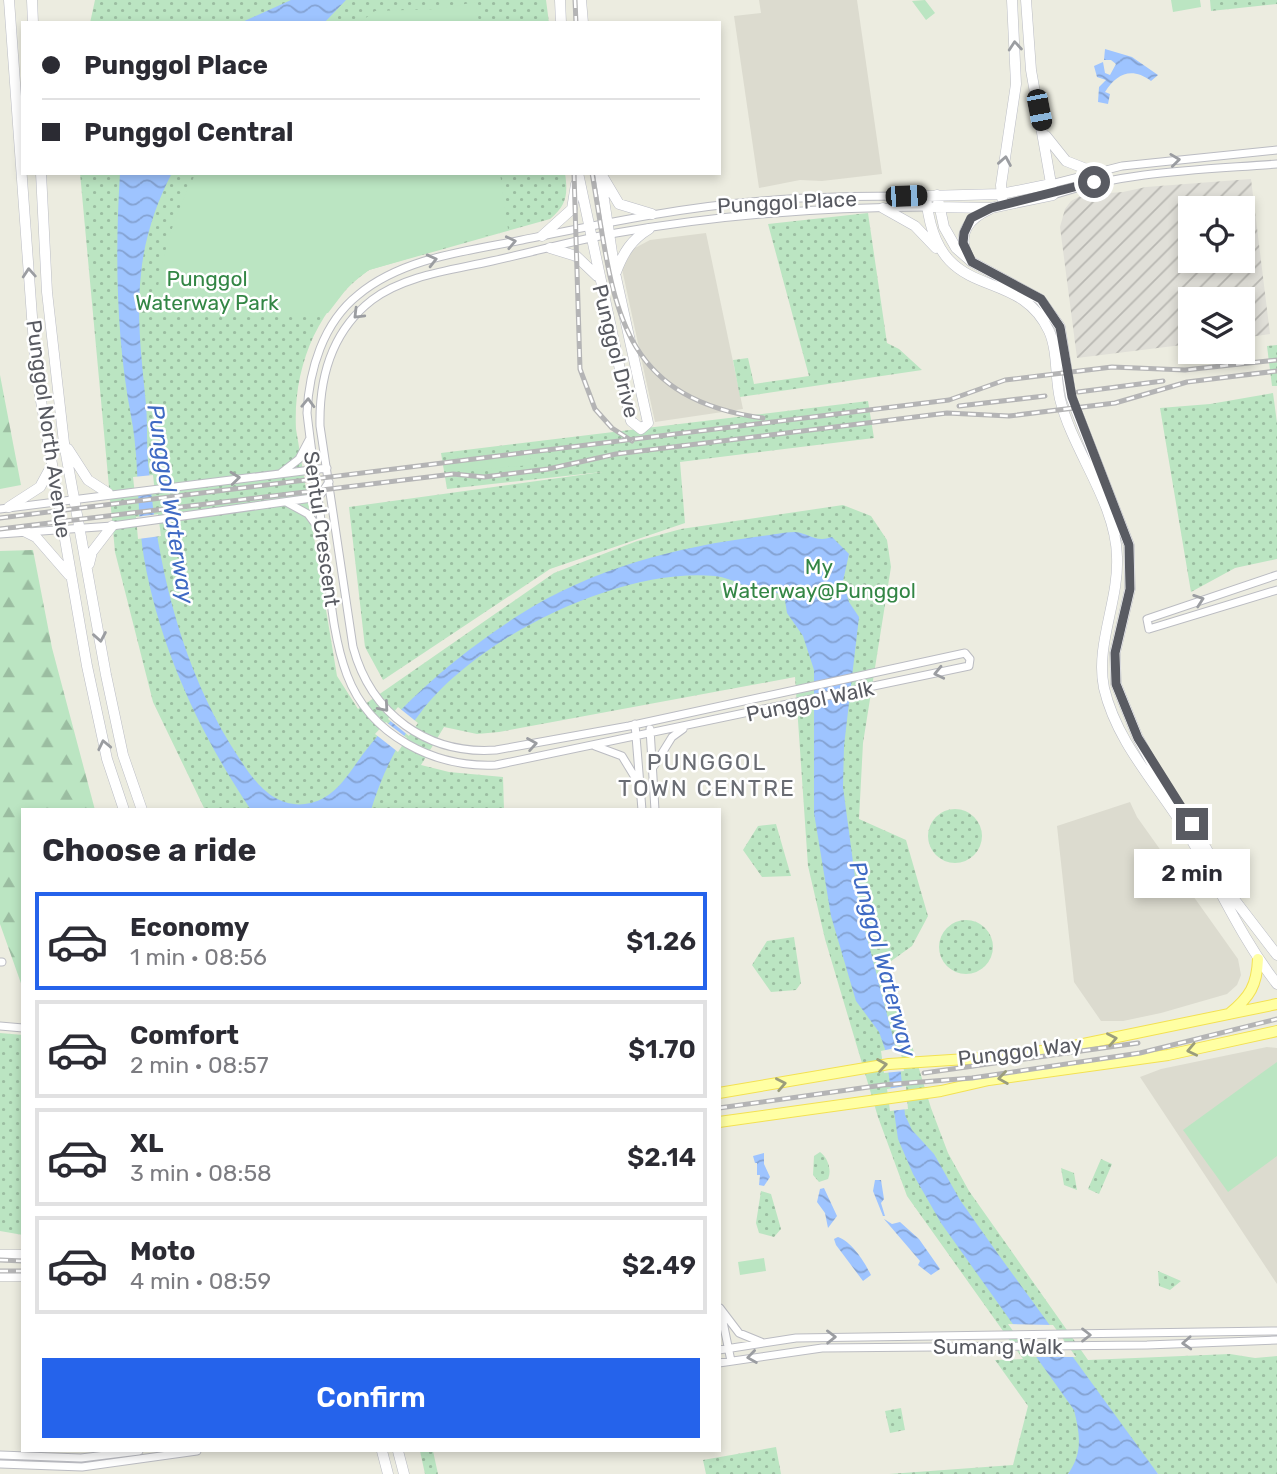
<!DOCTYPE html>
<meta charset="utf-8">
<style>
:root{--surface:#fff;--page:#f2f2f3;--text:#2b2b33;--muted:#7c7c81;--line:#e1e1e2;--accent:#2563eb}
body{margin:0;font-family:Rubik,sans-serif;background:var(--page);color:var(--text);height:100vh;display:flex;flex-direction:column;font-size:26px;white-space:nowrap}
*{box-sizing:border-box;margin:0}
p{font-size:23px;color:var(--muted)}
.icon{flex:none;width:38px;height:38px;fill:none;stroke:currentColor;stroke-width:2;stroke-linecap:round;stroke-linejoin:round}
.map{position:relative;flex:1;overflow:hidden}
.drawer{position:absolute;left:21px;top:808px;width:700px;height:644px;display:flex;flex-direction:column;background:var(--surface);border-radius:0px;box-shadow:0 4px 10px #0003}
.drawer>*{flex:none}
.guide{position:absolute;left:21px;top:21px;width:700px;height:154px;border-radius:0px;box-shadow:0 4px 10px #0003;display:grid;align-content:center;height:154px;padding:0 21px;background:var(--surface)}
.controls{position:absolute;left:1178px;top:196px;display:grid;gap:14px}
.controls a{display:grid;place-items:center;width:77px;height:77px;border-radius:0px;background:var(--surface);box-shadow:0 4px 10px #0003;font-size:35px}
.end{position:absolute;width:32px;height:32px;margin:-16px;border:9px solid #595b62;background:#fff;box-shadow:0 0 0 4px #fff}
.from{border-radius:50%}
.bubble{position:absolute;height:49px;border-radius:0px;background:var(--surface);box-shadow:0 4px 10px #0003;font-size:23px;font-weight:600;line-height:49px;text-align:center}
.car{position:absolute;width:21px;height:42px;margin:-21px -10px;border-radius:9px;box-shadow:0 0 5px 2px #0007;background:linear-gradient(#222 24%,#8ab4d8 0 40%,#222 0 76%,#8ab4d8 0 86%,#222 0)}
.guide b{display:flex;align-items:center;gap:24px;height:66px;font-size:26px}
.guide b+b{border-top:2px solid var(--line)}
.guide i{width:18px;height:18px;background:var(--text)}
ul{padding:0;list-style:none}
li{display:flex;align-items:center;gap:21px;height:98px;margin:0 14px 10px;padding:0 7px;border:4px solid var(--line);border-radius:0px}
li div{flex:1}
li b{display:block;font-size:26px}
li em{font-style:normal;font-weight:600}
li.current{border-color:var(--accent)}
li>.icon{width:63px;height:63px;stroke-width:1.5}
h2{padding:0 21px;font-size:32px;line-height:84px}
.primary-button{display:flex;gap:14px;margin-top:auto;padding:14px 21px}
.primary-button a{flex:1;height:80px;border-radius:0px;background:var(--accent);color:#fff;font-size:28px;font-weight:600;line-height:80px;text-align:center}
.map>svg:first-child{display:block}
</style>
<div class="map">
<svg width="1277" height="1474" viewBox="0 0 1277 1474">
<defs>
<pattern id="industrial-furrows" width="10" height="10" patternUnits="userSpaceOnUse" patternTransform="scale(1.75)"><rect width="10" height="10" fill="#e0dfd8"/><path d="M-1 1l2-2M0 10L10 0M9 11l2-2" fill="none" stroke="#b9b8b3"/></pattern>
<pattern id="green-dots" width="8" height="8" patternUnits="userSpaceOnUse" patternTransform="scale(1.75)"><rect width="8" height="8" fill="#bbe5c2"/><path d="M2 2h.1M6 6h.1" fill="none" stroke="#9bbda1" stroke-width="1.8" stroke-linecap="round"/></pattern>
<pattern id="forest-firs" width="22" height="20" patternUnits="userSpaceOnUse" patternTransform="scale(1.75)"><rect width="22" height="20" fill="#bbe5c2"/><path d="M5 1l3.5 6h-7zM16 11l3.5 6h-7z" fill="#9bbda1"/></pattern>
<pattern id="water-waves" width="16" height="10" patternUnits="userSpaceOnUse" patternTransform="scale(1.75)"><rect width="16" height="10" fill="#9ec4ff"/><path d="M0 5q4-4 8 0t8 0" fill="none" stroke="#84a2d2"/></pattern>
</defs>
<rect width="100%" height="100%" fill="#ecece0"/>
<path fill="url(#industrial-furrows)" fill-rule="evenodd" d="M 1251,179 L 1270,334 L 1243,338 L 1242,299 L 1190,299 L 1190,344 L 1077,358 L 1060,227 L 1065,209 L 1071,201 L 1082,195 L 1123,192 L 1146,187 ZM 1190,208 L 1242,208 L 1242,261 L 1190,261 Z"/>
<path fill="#dcdbcf" d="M 759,0 L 857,0 L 882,174 L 822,181 L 800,180 L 759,188 L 734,16 L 761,13 Z
M 706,233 L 743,409 L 655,422 L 622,269 L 633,249 L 650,240 Z
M 1130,802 L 1137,817 L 1238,959 L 1241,975 L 1237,985 L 1227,994 L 1161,1013 L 1123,1021 L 1101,1021 L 1074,982 L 1057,826 Z
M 1267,1047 L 1277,1048 L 1277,1284 L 1140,1077 L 1161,1069 Z"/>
<path fill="url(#green-dots)" d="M 95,0 L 546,0 L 549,23 L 90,23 Z
M 1210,0 L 1277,0 L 1277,4 L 1211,11 Z
M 80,173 L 565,173 C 568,194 567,205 550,219 L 369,270 C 317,307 293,367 296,429 L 337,676 L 358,709 L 554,573 L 637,541 L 681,529 L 843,505 L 871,516 L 887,540 L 891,567 L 863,743 L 859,819 L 906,840 L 928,916 L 912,946 L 887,964 L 931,1108 L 948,1153 L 969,1191 L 1088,1360 L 1230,1354 L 1255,1358 L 1277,1356 L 1277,1474 L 1158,1474 L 1139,1451 L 1072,1469 L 1068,1474 L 889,1474 L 1013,1465 L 1028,1406 L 995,1360 L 1023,1359 L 907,1196 L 878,1117 L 825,939 L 808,866 L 795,677 L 499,732 L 477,734 L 444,727 L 421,765 L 449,772 L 503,777 L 504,810 L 205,810 L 153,702 L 115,552 Z
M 868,213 L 887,343 L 899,349 L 922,370 L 740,397 L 733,360 L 748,358 L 754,384 L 809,376 L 768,224 Z
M 1277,345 L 1277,386 L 1272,386 L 1267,346 Z
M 1273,393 L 1277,423 L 1277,559 L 1235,568 L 1191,592 L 1160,408 L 1210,404 Z
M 868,401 L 874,438 L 680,462 L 685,523 L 550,569 L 383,680 L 365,647 L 349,507 L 602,472 L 447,489 L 441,453 Z
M928 836a27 27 0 1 1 54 0a27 27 0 1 1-54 0Z
M 776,824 L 791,876 L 762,877 L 743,850 L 758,826 Z
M939 947a27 27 0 1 1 54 0a27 27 0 1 1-54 0Z
M 794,937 L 801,983 L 796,990 L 771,992 L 752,965 L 767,941 Z
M 0,1033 L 23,1035 L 23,1235 L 0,1231 Z
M 820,1152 C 828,1158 832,1170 828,1179 L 819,1182 L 813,1175 L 814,1156 Z
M 1101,1159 L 1112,1164 L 1099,1194 L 1088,1189 Z
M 1061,1168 L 1074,1173 L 1077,1190 L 1064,1185 Z
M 761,1191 L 771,1194 L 781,1229 L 774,1237 L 759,1233 L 756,1223 Z
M 1158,1271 L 1181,1281 L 1170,1290 L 1159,1286 Z
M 901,1408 L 905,1430 L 890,1433 L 885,1411 Z
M 776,1447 L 781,1474 L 706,1474 L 703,1460 Z
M 420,1451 L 433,1451 L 438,1474 L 425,1474 Z"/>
<path fill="url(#forest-firs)" d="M 0,375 L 21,485 L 0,489 Z
M 33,550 L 52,648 L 95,810 L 23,810 L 23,989 L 0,924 L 0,551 Z"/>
<path fill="#bbe5c2" d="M 925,0 L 935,13 L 926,20 L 912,1 Z
M 1171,0 L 1200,0 L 1201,7 L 1173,12 Z
M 476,2 L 479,23 L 359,23 L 375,11 L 438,9 Z
M 196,173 L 500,173 L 508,229 L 369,270 L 351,283 L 328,313 L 155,314 C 159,264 172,218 196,173 Z
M 529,450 L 531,465 L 450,472 L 449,458 Z
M 1277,1062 L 1277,1156 L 1228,1192 L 1183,1130 Z
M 764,1258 L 766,1271 L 740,1275 L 738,1262 Z"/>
<path fill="url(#water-waves)" d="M 291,0 L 346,0 L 324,23 L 240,23 Z
M 1105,49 L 1132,57 L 1158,75 L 1151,81 C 1132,67 1117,73 1105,92 L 1110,94 L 1108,104 L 1098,102 L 1099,87 L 1106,80 L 1097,77 L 1094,66 L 1103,62 L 1105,73 L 1110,75 L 1116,64 L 1111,60 L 1104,60 Z
M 120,173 L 172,173 C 156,203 144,240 141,274 C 136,318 142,361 146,405 C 148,427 146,449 149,471 C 158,571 183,673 239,758 C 255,783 276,811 311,803 C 336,797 349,773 363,754 C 406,698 460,653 519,615 C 593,568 676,547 762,536 C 772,535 784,532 795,532 C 809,533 815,543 832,537 L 849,554 L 843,581 L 849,602 L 859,617 L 844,746 L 843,787 L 859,907 L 900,1064 L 905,1115 L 912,1130 L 934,1154 L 960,1200 L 998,1254 L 1158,1474 L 1068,1474 C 1083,1453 1080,1434 1074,1410 L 941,1223 L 913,1174 L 898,1139 L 885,1049 L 879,1032 L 856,1001 L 831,916 L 814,813 L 814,670 L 803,636 L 787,613 L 785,600 L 780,594 C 773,591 766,594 760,592 C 744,587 732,578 715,576 C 620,567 478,637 421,712 C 398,741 382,774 371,810 L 251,810 C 200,734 160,649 144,558 C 136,511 140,462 131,416 C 116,337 115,253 120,173 Z
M 764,1153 L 764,1164 L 770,1177 L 764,1186 L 759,1185 L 760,1175 L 757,1175 L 757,1163 L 755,1163 L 753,1156 Z
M 875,1180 L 881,1180 L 884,1199 L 881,1203 L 885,1216 L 883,1216 L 873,1191 Z
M 824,1188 L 837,1216 L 828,1228 L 825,1213 L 817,1202 L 820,1189 Z
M 884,1219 L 892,1224 L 900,1222 L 919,1239 L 940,1269 L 931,1275 L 918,1265 L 920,1261 Z
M 838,1237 C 852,1242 864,1261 871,1275 L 863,1281 L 836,1245 L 834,1239 Z"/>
<path fill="#ecece0" d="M 153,475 L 155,493 L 135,495 L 133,477 Z
M 158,514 L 161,536 L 138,539 L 136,517 Z
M 398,707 L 418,723 L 409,736 L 388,719 Z
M 386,722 L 407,738 L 398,752 L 375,734 Z
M 900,1047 L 904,1071 L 884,1073 L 881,1051 Z
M 906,1086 L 908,1109 L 890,1111 L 887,1089 Z
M 1008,1324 L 1053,1325 L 1076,1357 L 1032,1357 Z"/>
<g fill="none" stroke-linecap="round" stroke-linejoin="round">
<g stroke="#bbbcc2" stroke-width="9">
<path id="street" d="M 1051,184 L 1122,166 L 1277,150
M 1053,195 C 1126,171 1201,170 1277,164
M 926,196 C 872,196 816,196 762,201 C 681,207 601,224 522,240 C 467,251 402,258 358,295 C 323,323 309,370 307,413 C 312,457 319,501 324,545 C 330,588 332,635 347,675 C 370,736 435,768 496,765 L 969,666 L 970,659 L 965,653 L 629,726 L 496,750 C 427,755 371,714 353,647 L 320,426 C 319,377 332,331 372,300 C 405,275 453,270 492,261 C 534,252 575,240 616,233 C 717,215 824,207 927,207
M 281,473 L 299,459 L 309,440
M 286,502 L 308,514 L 322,533
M 0,509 L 327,468
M 0,534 L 112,526 L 312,498 L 319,497 L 329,482
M 1277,575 L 1147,619 L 1149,629 L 1277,590
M 635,724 L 642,810
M 650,729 L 655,810
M 595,746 L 622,756 L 639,784
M 654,766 L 672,737 L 683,729
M 0,962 L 2,962
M 0,1026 L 23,1028
M 720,1308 L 739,1333 L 761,1342
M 722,1317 L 731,1361
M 719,1350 L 796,1338 L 1277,1331
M 719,1363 L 822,1348 L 1147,1345 L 1277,1340
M 0,1455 L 81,1458 L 139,1451
M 0,1464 L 82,1467 L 197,1451"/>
</g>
<g stroke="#bbbdc5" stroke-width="11">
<path id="secondary" d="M 9,0 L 36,372 L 87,666 L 107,759 L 124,810
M 32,0 L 33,23
M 560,0 L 561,23
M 581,0 L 583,23
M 1046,136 L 1066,161 L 1094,172
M 41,173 L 47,292 L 64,443 L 106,675 L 123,755 L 142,810
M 578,173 L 631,421 L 641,429 L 648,423 L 615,273 L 600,173
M 603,177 L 619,204 L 652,214
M 1051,184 L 1001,194 L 926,196 C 936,309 1016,261 1049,331 C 1058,351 1055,378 1060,399 C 1073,452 1116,502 1117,557 C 1119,601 1095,645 1104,688 C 1117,744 1159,786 1188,834 C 1218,884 1241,938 1277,984
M 937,195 L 944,227 L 956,248 L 972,262 L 1040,299 L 1060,327 L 1071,397 L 1129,545 L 1130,589 L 1115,653 L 1116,684 L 1138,738 L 1156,771 L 1202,841 L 1234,899 L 1277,955
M 1002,198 L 1001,185 L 1016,84 L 1012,0
M 935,207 L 991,208 L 1053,195 L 1031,70 L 1026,0
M 883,208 L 915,226 L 936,248
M 542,236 L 572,209 L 576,184
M 550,248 L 576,256 L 597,276
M 968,256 C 956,233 970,218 990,209
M 616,272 C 623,253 632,239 649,229
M 68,449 L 88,480 L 108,493
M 9,507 L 40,487 L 52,465
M 24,531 L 36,537 L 69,575
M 89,564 L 92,552 L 112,526
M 0,1255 L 23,1255
M 0,1276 L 23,1276
M 382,1451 L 388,1474
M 398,1451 L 404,1474"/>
</g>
<g stroke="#f3e152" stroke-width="12">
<path id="primary" d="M 1229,1014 C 1250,997 1257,985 1258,959
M 719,1093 L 889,1064 L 982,1058 L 1059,1049 L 1277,1004
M 719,1122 L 941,1091 L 989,1080 L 1168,1055 L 1277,1031"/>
</g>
<use href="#street" stroke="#fff" stroke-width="7"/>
<use href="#secondary" stroke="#fff" stroke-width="10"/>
<use href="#primary" stroke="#ffffa3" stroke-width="10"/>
<g stroke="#b4b4b5" stroke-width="5">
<path id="rail" d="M 575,0 L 576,23
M 574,173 L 580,369 L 595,409 L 612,428 L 632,441
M 592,173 C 614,297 612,397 763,418
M 1078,392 L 1163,381
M 959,406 L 1045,396
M 0,518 L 949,400 L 1005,380 L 1112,367 L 1185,370 L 1277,360
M 0,529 L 453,474 L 484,477 L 548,469 L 616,454 L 947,413 L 1009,416 L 1115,403 L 1187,382 L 1277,371
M 924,1073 L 1138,1043
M 719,1108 L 883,1085 L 972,1078 L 1140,1053 L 1277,1019
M 0,1260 L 23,1261
M 0,1271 L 23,1271"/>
</g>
<use href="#rail" stroke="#fff" stroke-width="2.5" stroke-dasharray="8" stroke-linecap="butt"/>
</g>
<defs><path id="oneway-chevron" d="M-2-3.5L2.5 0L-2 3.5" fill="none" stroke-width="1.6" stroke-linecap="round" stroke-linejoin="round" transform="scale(1.75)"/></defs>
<g stroke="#9b9da1">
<use href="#oneway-chevron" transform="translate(1015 46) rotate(-95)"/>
<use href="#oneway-chevron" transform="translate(1175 160) rotate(-7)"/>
<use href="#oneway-chevron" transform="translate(1005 161) rotate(-80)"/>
<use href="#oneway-chevron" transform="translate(511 242) rotate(-12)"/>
<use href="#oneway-chevron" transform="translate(432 260) rotate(-14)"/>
<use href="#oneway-chevron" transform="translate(29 273) rotate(-94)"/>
<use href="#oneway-chevron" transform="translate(358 314) rotate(135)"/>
<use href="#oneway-chevron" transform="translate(308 403) rotate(-88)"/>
<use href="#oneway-chevron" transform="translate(235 478) rotate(-6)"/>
<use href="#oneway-chevron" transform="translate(1199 600) rotate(-19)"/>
<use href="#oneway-chevron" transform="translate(100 637) rotate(80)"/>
<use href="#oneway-chevron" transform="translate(939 673) rotate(167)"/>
<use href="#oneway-chevron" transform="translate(384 707) rotate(49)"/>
<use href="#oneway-chevron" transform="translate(532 744) rotate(-10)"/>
<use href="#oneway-chevron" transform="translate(104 745) rotate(-102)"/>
<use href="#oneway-chevron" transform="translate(1086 1335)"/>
<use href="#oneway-chevron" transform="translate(831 1337) rotate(-1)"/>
<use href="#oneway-chevron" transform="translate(1187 1343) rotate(177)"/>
<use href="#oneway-chevron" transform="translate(752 1357) rotate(172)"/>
</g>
<g stroke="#9b9d7c">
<use href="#oneway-chevron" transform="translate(1112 1039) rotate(-11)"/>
<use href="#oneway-chevron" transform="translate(1192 1050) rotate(168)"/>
<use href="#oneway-chevron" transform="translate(882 1065) rotate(-9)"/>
<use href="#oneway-chevron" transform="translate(1003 1078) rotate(172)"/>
<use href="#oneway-chevron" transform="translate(781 1084) rotate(-11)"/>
</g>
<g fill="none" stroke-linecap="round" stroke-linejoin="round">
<path stroke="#595b62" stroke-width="9" d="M 1094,182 L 991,208 L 971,218 L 964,233 L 963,243 L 972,262 L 1041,299 L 1060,327 L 1072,397 L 1129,545 L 1130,589 L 1115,653 L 1116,684 L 1138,738 L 1192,824"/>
</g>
<g text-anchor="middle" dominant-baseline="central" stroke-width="5" stroke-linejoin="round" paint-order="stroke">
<g font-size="21" fill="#595b62" stroke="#fff">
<text transform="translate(787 202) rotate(-3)">Punggol Place</text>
<text transform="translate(616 351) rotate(76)">Punggol Drive</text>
<text transform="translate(49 429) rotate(82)">Punggol North Avenue</text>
<text transform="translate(322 529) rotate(82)">Sentul Crescent</text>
<text transform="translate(810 701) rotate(-12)">Punggol Walk</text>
<text transform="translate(1020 1051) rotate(-7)">Punggol Way</text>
<text x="998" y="1346">Sumang Walk</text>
</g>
<g font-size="21" fill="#338645" stroke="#fff">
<text x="207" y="278">Punggol<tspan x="207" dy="24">Waterway Park</tspan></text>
<text x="819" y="566">My<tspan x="819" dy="24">Waterway@Punggol</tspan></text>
</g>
<g font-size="23" font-style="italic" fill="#3f6ac4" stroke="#fff">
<text transform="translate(171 504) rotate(81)">Punggol Waterway</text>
<text transform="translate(883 959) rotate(75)">Punggol Waterway</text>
</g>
<g font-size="23" letter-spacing="2" fill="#6a6d74" stroke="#fff">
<text x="707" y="762">PUNGGOL<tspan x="707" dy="26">TOWN CENTRE</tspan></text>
</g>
</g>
</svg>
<div class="controls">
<a><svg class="icon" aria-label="locate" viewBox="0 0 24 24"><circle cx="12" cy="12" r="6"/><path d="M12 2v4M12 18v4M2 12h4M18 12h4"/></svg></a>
<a><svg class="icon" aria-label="layers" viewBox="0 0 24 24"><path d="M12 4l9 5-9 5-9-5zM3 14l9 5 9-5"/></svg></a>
</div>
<i class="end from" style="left:1094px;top:182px"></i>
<i class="end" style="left:1192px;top:824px"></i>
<div class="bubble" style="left:1134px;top:849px;width:116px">2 min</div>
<i class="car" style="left:1039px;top:110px;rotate:169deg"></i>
<i class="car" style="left:906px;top:196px;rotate:88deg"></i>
<div class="guide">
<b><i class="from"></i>Punggol Place</b>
<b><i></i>Punggol Central</b>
</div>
<section class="drawer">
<h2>Choose a ride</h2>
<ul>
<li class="current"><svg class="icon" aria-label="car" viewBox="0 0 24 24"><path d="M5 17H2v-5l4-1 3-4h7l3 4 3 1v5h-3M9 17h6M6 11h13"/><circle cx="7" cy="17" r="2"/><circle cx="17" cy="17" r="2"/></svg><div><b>Economy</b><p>1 min · 08:56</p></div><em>$1.26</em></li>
<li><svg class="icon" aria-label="car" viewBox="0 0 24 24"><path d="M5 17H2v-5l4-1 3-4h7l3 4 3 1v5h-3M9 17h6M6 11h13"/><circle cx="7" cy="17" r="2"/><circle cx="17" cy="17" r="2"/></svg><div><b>Comfort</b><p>2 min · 08:57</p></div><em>$1.70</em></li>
<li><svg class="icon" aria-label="car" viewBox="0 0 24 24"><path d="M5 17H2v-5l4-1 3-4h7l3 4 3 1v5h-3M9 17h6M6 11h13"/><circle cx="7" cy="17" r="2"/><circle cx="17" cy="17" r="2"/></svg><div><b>XL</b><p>3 min · 08:58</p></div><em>$2.14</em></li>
<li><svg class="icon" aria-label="car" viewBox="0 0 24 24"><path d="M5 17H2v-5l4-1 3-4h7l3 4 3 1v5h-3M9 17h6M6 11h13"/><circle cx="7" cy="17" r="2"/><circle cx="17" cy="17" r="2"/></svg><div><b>Moto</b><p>4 min · 08:59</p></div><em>$2.49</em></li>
</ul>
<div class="primary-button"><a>Confirm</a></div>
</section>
</div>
